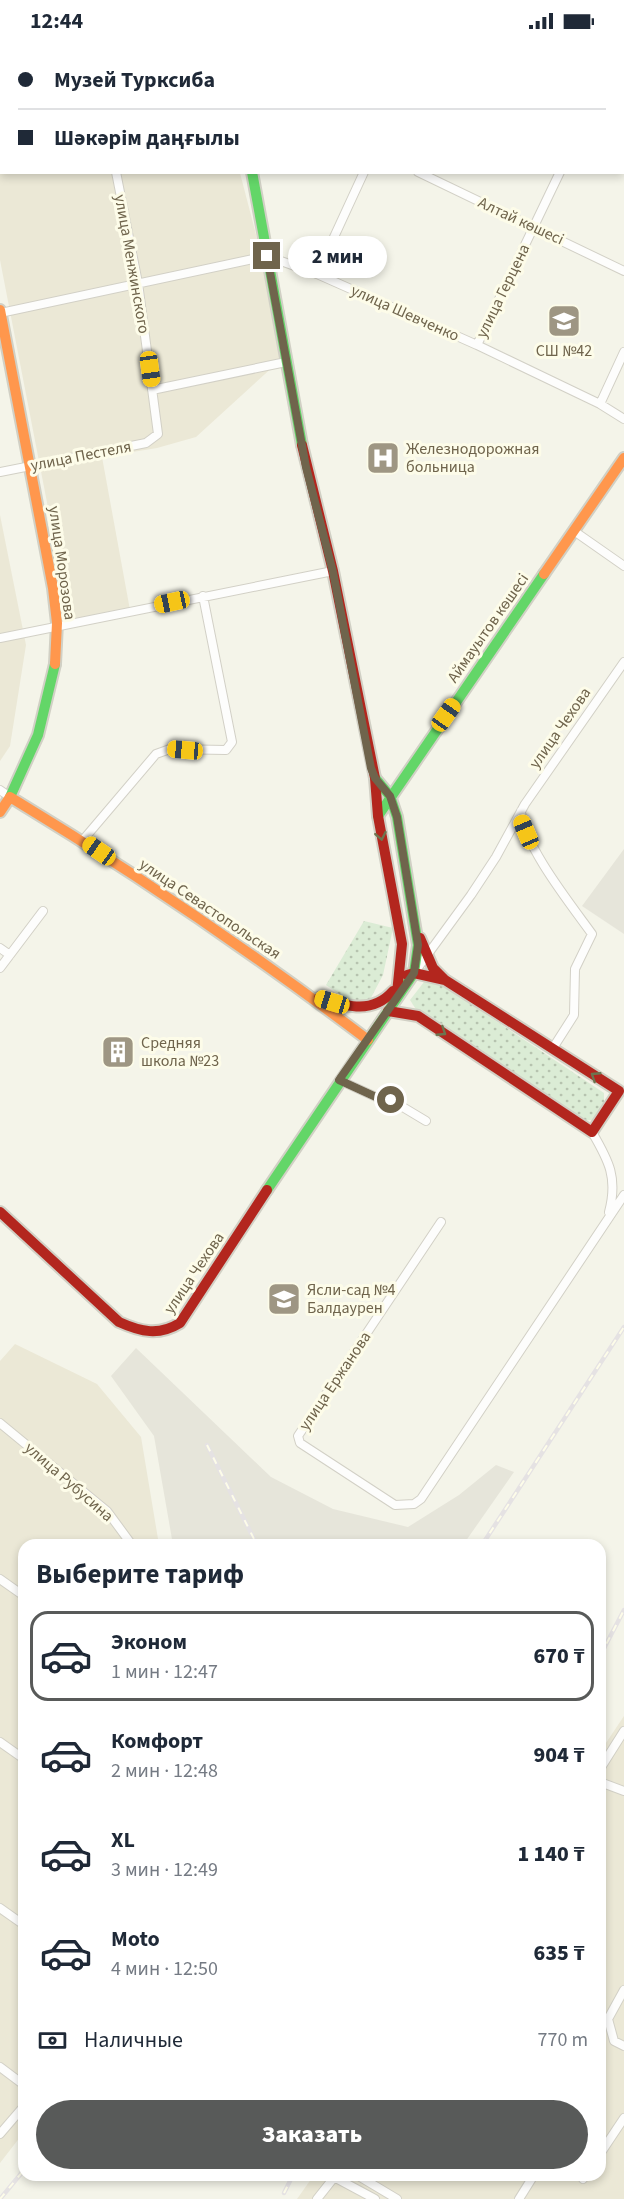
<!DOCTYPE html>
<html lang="ru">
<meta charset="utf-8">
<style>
:root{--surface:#fff;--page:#f2f2f3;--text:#1f2937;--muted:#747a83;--line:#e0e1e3;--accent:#585a59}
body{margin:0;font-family:"Source Sans 3",sans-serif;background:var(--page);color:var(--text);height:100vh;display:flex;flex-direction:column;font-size:22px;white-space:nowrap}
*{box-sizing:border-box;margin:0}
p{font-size:20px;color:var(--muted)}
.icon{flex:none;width:33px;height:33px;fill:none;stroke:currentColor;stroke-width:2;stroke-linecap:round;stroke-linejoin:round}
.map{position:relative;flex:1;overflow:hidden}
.details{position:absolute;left:18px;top:1497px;width:588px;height:642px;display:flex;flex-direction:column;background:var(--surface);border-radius:18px;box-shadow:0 3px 9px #0003}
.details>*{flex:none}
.guide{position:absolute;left:0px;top:0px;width:624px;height:132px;box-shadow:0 3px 9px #0003;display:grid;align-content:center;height:132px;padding:0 18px;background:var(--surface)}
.end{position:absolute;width:27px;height:27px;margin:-14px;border:8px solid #6f644c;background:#fff;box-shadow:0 0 0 3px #fff}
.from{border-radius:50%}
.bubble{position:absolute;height:42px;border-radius:21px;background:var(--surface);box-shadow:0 3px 9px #0003;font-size:20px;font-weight:800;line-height:42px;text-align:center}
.car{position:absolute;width:18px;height:36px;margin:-18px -9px;border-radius:8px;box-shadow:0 0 4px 2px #0007;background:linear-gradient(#f5c518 24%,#345 0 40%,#f5c518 0 76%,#345 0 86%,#f5c518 0)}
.guide b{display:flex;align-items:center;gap:21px;height:57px;font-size:22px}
.guide b+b{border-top:2px solid var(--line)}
.guide i{width:15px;height:15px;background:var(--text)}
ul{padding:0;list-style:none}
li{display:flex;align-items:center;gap:18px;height:90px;margin:0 12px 9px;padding:0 6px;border:3px solid transparent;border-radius:18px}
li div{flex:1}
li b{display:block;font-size:22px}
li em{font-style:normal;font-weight:800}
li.active{border-color:var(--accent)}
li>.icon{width:54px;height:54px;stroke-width:1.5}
h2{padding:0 18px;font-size:27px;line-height:72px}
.pay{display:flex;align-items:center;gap:15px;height:66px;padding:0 18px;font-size:22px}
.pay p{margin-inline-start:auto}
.button{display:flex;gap:12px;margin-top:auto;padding:12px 18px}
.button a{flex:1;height:69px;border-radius:36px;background:var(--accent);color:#fff;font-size:24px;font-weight:800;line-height:69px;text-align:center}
.status{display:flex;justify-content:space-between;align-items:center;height:42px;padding:0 30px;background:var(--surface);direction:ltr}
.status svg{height:16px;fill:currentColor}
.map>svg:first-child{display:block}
</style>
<div class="status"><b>12:44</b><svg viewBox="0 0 49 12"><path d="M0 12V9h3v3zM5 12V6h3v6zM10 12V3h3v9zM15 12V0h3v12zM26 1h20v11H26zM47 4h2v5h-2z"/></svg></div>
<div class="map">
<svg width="624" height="2157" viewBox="0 0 624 2157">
<defs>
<pattern id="grass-dots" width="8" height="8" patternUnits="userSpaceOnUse" patternTransform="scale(1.5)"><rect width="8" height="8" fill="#dbecd5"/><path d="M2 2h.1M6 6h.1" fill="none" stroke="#b6c3af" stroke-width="1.8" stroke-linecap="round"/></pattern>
</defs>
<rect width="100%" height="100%" fill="#f4f4e9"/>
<path fill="#ebe8d6" d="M 0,0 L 245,0 L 2,2 L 2,130 L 240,131 L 287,312 L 196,395 L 157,406 L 102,415 L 130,568 L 70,579 L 0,218 Z
M 0,473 L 26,603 L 10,704 L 0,719 Z
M 15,1302 L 97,1342 L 141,1395 L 159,1503 L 24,1503 L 24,2090 L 0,2121 L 0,1319 Z
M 624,1674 L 624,2157 L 297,2157 L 314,2133 L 600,2133 L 600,1710 Z"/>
<path fill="#e6e5da" d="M 624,807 L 624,892 L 582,864 Z
M 136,1306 L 271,1435 L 333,1467 L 408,1485 L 459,1453 L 496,1423 L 514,1430 L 463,1503 L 173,1503 L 154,1394 L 111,1334 Z"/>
<path fill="url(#grass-dots)" d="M 364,879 L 393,886 L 383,933 L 364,969 L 326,943 Z
M 436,939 L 604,1051 L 604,1062 L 592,1078 L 580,1079 L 417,969 L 410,958 L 424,940 Z"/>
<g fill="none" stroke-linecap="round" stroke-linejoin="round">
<g stroke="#d2d0c6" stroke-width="10">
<path id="street" d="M 89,0 L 89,2
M 433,0 L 436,2
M 621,2 L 622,0
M 622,88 L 624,89
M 0,107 L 2,106
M 418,130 L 624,229
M 317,232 L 364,130
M 0,271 L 267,214 L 317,232 L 477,303 L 600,362 L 624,377
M 477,303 L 560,130
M 152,348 L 286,320
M 600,362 L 624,310
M 0,430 L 146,401 L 158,392 L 138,241 L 116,130
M 574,489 L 624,524
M 0,596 L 333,529
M 0,748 L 10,755
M 521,769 C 523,803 572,864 592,892 L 575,927 L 574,973 L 553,1006
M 83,798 L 156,712 L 170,707 L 226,708 L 232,700 L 203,554
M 0,906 L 10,913
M 0,926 L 43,869
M 417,927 L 471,853 L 496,815 L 525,762 L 624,620
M 339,1038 L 376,1055 L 391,1058 L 426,1079
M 592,1090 C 609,1119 618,1136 609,1170
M 441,1180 L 298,1394 L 300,1401 L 395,1463 L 414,1462 L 421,1457 L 624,1153
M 0,1381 L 107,1469 L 132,1503
M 0,1537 L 24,1554
M 0,1700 L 24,1717
M 600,1727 L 624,1689
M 600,1740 L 624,1749
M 0,1866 L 24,1883
M 624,1948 L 608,1977 L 614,1999 L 624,2004
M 0,2025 L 24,2043
M 0,2092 L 24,2064
M 600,2112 L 624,2076
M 357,2133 L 397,2157
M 334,2135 L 375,2157
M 583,2137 L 586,2133
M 317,2157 L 336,2133
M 519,2157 L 534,2133"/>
</g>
<g stroke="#d1d0c5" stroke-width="14">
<path id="fast" d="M 226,0 L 226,2
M 253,2 L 254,0
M 252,130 L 302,403
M 10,755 L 38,693 L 55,622
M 378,774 L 544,532
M 267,1148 L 414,931 L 418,903 L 397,775 L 390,754 L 375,736"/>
</g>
<g stroke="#d1d0c5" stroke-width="14">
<path id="slow" d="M 0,268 L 53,546 L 57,581 L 55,622
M 544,532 L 624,416
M 0,770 L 10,755 C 134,830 253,911 368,998"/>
</g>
<g stroke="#d1d0c5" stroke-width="14">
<path id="jam" d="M 302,403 L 333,529 L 375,736 L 378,774 L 402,902 L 397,951
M 420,896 L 433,926 L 445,938
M 319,956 C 346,964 372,973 393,949
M 388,969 L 418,974 L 592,1090 L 619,1049 L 445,938 L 414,931 L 407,933
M 0,1170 L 119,1280 C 141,1290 159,1294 180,1281 L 267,1148"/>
</g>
<use href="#street" stroke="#fdfdfc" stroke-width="8"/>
<use href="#fast" stroke="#63d668" stroke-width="10"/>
<use href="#slow" stroke="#ff974d" stroke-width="10"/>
<use href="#jam" stroke="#b3261e" stroke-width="10"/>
<g stroke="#e5e2e3" stroke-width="4.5">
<path id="rail" d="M 207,1403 L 257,1503
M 482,1503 L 624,1285
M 600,1614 L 624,1568
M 284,2151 L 293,2133
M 0,2157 L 24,2128"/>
</g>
<use href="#rail" stroke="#fdfce9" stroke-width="2" stroke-dasharray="7" stroke-linecap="butt"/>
</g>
<defs><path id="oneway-chevron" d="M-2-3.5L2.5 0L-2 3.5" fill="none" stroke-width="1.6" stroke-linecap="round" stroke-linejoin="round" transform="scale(1.5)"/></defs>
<g stroke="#6d7550">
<use href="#oneway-chevron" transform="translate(381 794) rotate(79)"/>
<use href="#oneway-chevron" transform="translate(442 990) rotate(33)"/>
<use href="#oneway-chevron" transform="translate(595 1034) rotate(-147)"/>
</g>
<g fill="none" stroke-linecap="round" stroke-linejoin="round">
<path stroke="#6f644c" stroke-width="8" d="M 267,214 L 306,425 L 333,530 L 371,726 L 375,736 L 390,754 L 397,775 L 418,903 L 414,931 L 339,1038 L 376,1055 L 391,1058"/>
</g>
<defs>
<g id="school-square" transform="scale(1.725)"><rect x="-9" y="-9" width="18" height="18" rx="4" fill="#9e9683" stroke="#fdfce9"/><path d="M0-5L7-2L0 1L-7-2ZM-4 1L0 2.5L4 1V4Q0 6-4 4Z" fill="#fff"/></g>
<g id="hospital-square" transform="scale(1.725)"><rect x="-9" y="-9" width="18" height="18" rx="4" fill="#9e9683" stroke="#fdfce9"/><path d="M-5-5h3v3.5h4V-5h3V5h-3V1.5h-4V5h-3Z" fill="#fff"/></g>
<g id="building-square" transform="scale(1.725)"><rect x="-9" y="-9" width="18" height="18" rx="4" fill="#9e9683" stroke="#fdfce9"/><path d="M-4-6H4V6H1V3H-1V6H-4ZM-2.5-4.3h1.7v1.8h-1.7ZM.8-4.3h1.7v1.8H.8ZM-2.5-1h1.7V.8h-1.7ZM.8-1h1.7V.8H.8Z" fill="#fff"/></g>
</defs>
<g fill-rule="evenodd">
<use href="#school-square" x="564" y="279"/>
<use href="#hospital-square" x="383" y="416"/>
<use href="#building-square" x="118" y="1010"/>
<use href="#school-square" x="284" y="1257"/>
</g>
<g text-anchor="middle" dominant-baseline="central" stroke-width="6" stroke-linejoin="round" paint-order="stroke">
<g font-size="16" fill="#6f644c" stroke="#fdfce9">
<text transform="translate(521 179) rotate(25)">Алтай көшесі</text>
<text transform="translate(132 222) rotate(80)">улица Менжинского</text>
<text transform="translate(503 249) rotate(-64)">улица Герцена</text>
<text transform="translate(405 271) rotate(24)">улица Шевченко</text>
<text transform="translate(81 414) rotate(-11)">улица Пестеля</text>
<text transform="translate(62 521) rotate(82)">улица Морозова</text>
<text transform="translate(488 586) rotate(-55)">Аймауытов көшесі</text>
<text transform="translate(560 686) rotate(-55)">улица Чехова</text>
<text transform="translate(210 867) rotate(34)">улица Севастопольская</text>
<text transform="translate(194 1231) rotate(-56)">улица Чехова</text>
<text transform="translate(335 1339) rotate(-56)">улица Ержанова</text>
<text transform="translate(69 1440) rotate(41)">улица Рубусина</text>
</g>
<g font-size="16" fill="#6f644c" stroke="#fdfce9" text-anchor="start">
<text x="564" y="309" text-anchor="middle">СШ №42</text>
<text x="406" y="407">Железнодорожная<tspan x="406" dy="18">больница</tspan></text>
<text x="141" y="1001">Средняя<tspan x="141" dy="18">школа №23</tspan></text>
<text x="307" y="1248">Ясли-сад №4<tspan x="307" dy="18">Балдаурен</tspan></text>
</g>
</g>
</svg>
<i class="end from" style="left:391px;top:1058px"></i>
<i class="end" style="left:267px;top:214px"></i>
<div class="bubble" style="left:288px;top:194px;width:99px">2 мин</div>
<i class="car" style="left:150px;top:327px;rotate:172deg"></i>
<i class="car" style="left:172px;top:560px;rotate:258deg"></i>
<i class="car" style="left:446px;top:673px;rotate:35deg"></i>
<i class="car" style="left:185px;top:708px;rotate:275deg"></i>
<i class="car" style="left:526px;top:790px;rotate:337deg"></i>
<i class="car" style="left:99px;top:809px;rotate:305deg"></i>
<i class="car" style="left:332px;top:960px;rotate:287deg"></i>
<div class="guide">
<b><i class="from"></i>Музей Турксиба</b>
<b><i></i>Шәкәрім даңғылы</b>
</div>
<section class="details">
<h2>Выберите тариф</h2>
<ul>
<li class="active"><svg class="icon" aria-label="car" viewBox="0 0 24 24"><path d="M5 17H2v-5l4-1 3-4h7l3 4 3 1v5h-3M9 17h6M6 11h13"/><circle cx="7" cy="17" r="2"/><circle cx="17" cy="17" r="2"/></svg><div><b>Эконом</b><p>1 мин · 12:47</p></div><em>670 ₸</em></li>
<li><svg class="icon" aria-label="car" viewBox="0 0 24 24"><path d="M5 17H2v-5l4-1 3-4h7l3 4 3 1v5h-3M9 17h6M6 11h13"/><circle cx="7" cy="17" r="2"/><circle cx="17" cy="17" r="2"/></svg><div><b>Комфорт</b><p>2 мин · 12:48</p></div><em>904 ₸</em></li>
<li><svg class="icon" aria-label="car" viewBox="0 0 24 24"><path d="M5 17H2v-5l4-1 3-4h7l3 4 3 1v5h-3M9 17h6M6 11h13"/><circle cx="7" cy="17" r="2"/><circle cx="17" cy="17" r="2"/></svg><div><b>XL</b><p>3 мин · 12:49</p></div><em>1 140 ₸</em></li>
<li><svg class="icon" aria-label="car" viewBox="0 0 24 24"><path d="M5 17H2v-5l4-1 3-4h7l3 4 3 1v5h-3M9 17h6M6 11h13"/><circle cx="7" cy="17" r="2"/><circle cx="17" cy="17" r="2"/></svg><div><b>Moto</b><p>4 мин · 12:50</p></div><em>635 ₸</em></li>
</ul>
<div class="pay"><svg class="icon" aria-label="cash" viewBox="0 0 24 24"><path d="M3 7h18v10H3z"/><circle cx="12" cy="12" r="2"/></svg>Наличные<p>770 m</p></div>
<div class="button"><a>Заказать</a></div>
</section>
</div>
